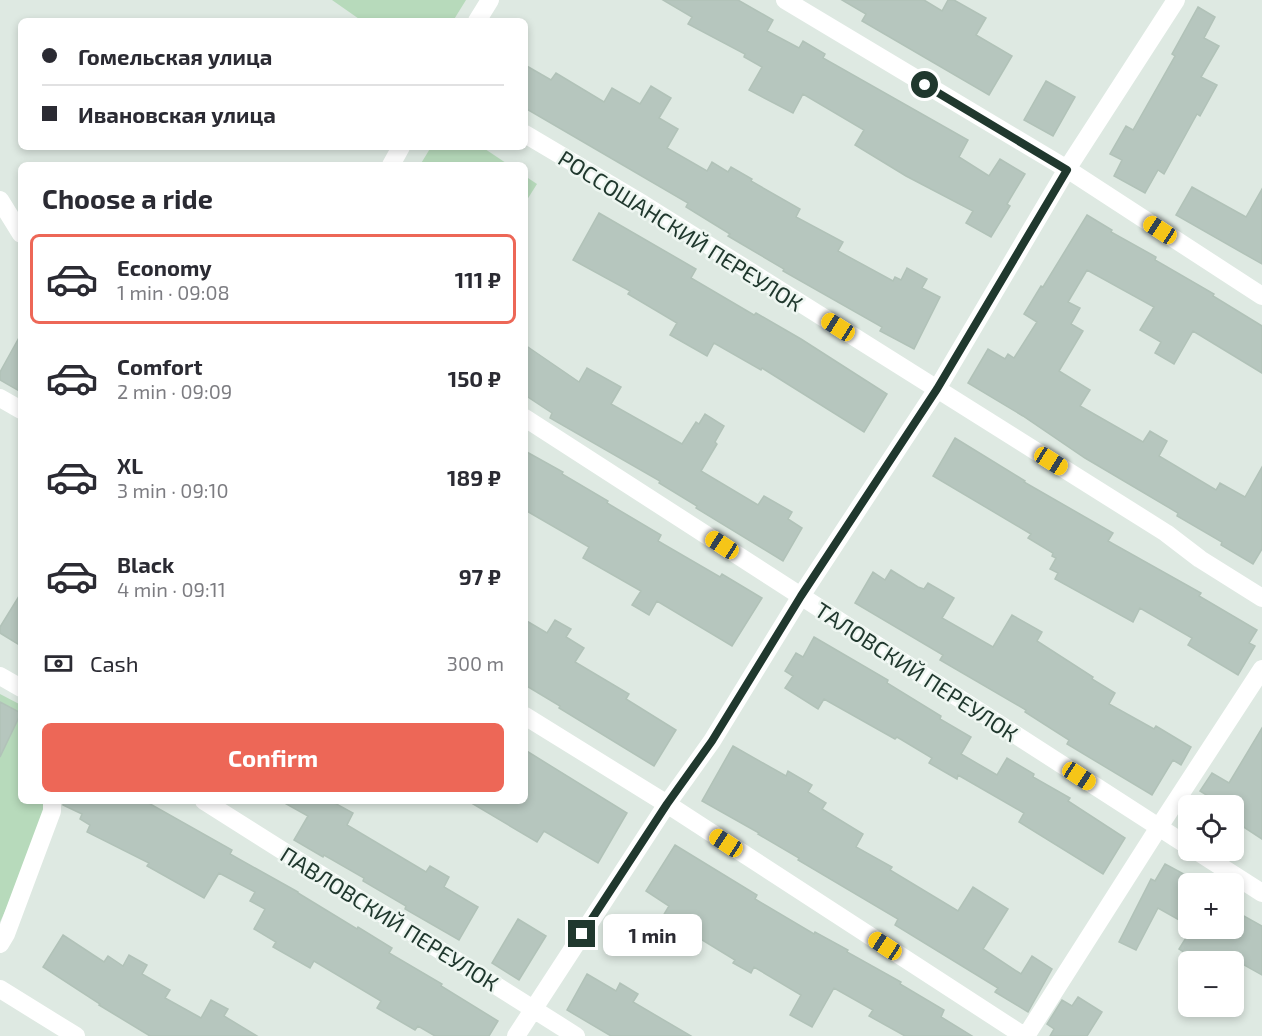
<!DOCTYPE html>
<meta charset="utf-8">
<style>
:root{--surface:#fff;--page:#f2f2f3;--text:#2b2b33;--muted:#7c7c81;--line:#e1e1e2;--accent:#ed6757}
body{margin:0;font-family:"Exo 2",sans-serif;background:var(--page);color:var(--text);height:100vh;display:flex;flex-direction:column;font-size:22px;white-space:nowrap}
*{box-sizing:border-box;margin:0}
p{font-size:20px;color:var(--muted)}
.icon{flex:none;width:33px;height:33px;fill:none;stroke:currentColor;stroke-width:2;stroke-linecap:round;stroke-linejoin:round}
.map{position:relative;flex:1;overflow:hidden}
.drawer{position:absolute;left:18px;top:162px;width:510px;height:642px;display:flex;flex-direction:column;background:var(--surface);border-radius:9px;box-shadow:0 3px 9px #0003}
.drawer>*{flex:none}
.guide{position:absolute;left:18px;top:18px;width:510px;height:132px;border-radius:9px;box-shadow:0 3px 9px #0003;display:grid;align-content:center;height:132px;padding:0 24px;background:var(--surface)}
.buttons{position:absolute;left:1178px;top:795px;display:grid;gap:12px}
.buttons a{display:grid;place-items:center;width:66px;height:66px;border-radius:9px;background:var(--surface);box-shadow:0 3px 9px #0003;font-size:30px}
.end{position:absolute;width:27px;height:27px;margin:-14px;border:8px solid #20382e;background:#fff;box-shadow:0 0 0 3px #fff}
.from{border-radius:50%}
.bubble{position:absolute;height:42px;border-radius:9px;background:var(--surface);box-shadow:0 3px 9px #0003;font-size:20px;font-weight:700;line-height:42px;text-align:center}
.car{position:absolute;width:18px;height:36px;margin:-18px -9px;border-radius:8px;box-shadow:0 0 4px 2px #0007;background:linear-gradient(#f5c518 24%,#345 0 40%,#f5c518 0 76%,#345 0 86%,#f5c518 0)}
.guide b{display:flex;align-items:center;gap:21px;height:57px;font-size:22px}
.guide b+b{border-top:2px solid var(--line)}
.guide i{width:15px;height:15px;background:var(--text)}
ul{padding:0;list-style:none}
li{display:flex;align-items:center;gap:18px;height:90px;margin:0 12px 9px;padding:0 12px;border:3px solid transparent;border-radius:9px}
li div{flex:1}
li b{display:block;font-size:22px}
li em{font-style:normal;font-weight:700}
li.on{border-color:var(--accent)}
li>.icon{width:54px;height:54px;stroke-width:1.5}
h2{padding:0 24px;font-size:27px;line-height:72px}
.pay{display:flex;align-items:center;gap:15px;height:66px;padding:0 24px;font-size:22px}
.pay p{margin-inline-start:auto}
.cta{display:flex;gap:12px;margin-top:auto;padding:12px 24px}
.cta a{flex:1;height:69px;border-radius:9px;background:var(--accent);color:#fff;font-size:24px;font-weight:700;line-height:69px;text-align:center}
.map>svg:first-child{display:block}
</style>
<div class="map">
<svg width="1262" height="1036" viewBox="0 0 1262 1036">
<rect width="100%" height="100%" fill="#dee9e2"/>
<path fill="#b7dabb" d="M 332,0 L 466,0 L 453,21 L 362,21 Z
M 431,147 L 482,147 L 509,165 L 420,165 Z
M 525,176 L 537,184 L 525,203 Z
M 0,694 L 21,705 L 21,801 L 56,801 L 56,803 L 0,922 Z"/>
<path fill="#b6c6be" stroke="#b1c2b8" stroke-width="1.5" d="M 663,0 L 738,0 L 773,20 L 767,31 L 799,48 L 803,41 L 825,54 L 823,58 L 968,140 L 959,157 L 989,176 L 1000,159 L 1025,174 L 1007,204 L 1010,206 L 991,237 L 966,223 L 973,211 L 906,176 L 855,145 L 864,130 L 803,94 L 793,113 L 749,90 L 762,67 L 744,57 L 745,54 L 688,24 L 692,17 Z
M 842,0 L 924,0 L 942,11 L 948,0 L 954,0 L 986,18 L 976,35 L 1012,56 L 989,95 L 862,21 L 866,14 Z
M 1198,7 L 1215,17 L 1204,38 L 1219,46 L 1201,77 L 1217,85 L 1200,116 L 1197,114 L 1164,174 L 1158,170 L 1145,193 L 1114,176 L 1122,160 L 1110,154 L 1126,126 L 1133,130 L 1175,56 L 1172,54 Z
M 525,65 L 551,80 L 556,73 L 604,102 L 612,88 L 640,104 L 651,86 L 671,98 L 659,118 L 678,129 L 667,148 L 707,171 L 712,162 L 728,172 L 731,167 L 752,179 L 751,181 L 800,209 L 796,217 L 843,242 L 838,251 L 893,281 L 895,277 L 901,280 L 907,268 L 927,279 L 922,288 L 940,297 L 914,349 L 880,331 L 882,327 L 783,271 L 784,269 L 728,236 L 730,234 L 686,207 L 688,203 L 525,108 Z
M 1046,81 L 1075,97 L 1053,136 L 1024,120 Z
M 1192,187 L 1246,217 L 1262,189 L 1262,264 L 1176,215 Z
M 599,213 L 696,269 L 691,278 L 754,315 L 756,313 L 801,339 L 887,394 L 864,432 L 762,368 L 761,370 L 714,343 L 707,356 L 670,335 L 677,323 L 628,294 L 630,291 L 573,260 Z
M 1087,215 L 1112,230 L 1111,232 L 1156,257 L 1155,260 L 1214,294 L 1213,296 L 1262,326 L 1262,373 L 1193,331 L 1174,364 L 1155,353 L 1161,342 L 1140,330 L 1154,307 L 1087,270 L 1068,302 L 1080,308 L 1071,324 L 1083,331 L 1059,371 L 1090,390 L 1080,406 L 1143,442 L 1150,431 L 1167,441 L 1159,456 L 1216,490 L 1220,483 L 1245,497 L 1262,467 L 1262,549 L 1253,564 L 1221,545 L 1222,542 L 1177,516 L 1178,513 L 1085,458 L 1023,416 L 968,383 L 988,349 L 1005,359 L 1008,354 L 1014,358 L 1037,322 L 1024,314 L 1041,286 L 1043,287 Z
M 21,334 L 21,392 L 0,380 L 0,372 Z
M 525,345 L 579,382 L 587,368 L 621,387 L 611,404 L 682,444 L 696,422 L 699,424 L 705,414 L 724,426 L 715,442 L 717,444 L 701,471 L 758,505 L 764,496 L 792,512 L 788,519 L 802,528 L 783,561 L 696,508 L 697,506 L 659,483 L 660,481 L 550,418 L 552,413 L 525,395 Z
M 955,438 L 1025,481 L 1024,482 L 1113,533 L 1108,541 L 1201,593 L 1199,596 L 1257,630 L 1249,643 L 1255,646 L 1238,675 L 1188,645 L 1192,638 L 1140,608 L 1133,622 L 1055,579 L 1058,573 L 1050,569 L 1056,558 L 1052,556 L 1053,553 L 1028,538 L 1031,534 L 933,476 Z
M 525,451 L 563,472 L 562,474 L 608,501 L 607,503 L 661,535 L 658,541 L 720,577 L 722,574 L 762,598 L 732,646 L 657,601 L 649,615 L 632,605 L 641,591 L 583,558 L 589,547 L 525,510 Z
M 891,570 L 918,587 L 924,589 L 928,583 L 954,598 L 942,618 L 993,647 L 1012,615 L 1042,632 L 1037,641 L 1093,677 L 1092,679 L 1115,693 L 1109,704 L 1154,729 L 1156,726 L 1191,747 L 1181,765 L 1173,760 L 1152,795 L 1067,744 L 1069,740 L 1025,712 L 1026,710 L 940,660 L 943,655 L 855,603 L 873,572 L 885,580 Z
M 21,593 L 21,646 L 0,633 L 0,627 Z
M 525,620 L 547,633 L 555,620 L 571,629 L 566,637 L 584,648 L 575,662 L 629,694 L 626,699 L 676,730 L 654,766 L 559,708 L 560,706 L 525,685 Z
M 814,637 L 888,680 L 887,683 L 941,716 L 940,719 L 971,737 L 961,754 L 997,775 L 1007,758 L 1034,774 L 1033,777 L 1070,798 L 1068,801 L 1125,838 L 1103,874 L 1019,822 L 1024,813 L 958,775 L 957,779 L 929,763 L 932,758 L 897,737 L 895,739 L 824,699 L 818,709 L 785,688 L 793,676 L 785,671 L 796,653 L 803,657 Z
M 0,702 L 21,713 L 0,757 Z
M 1262,728 L 1262,839 L 1233,820 L 1233,806 L 1202,806 L 1208,796 L 1200,791 L 1212,773 L 1229,783 Z
M 733,746 L 786,776 L 788,771 L 812,785 L 808,792 L 826,803 L 822,809 L 863,834 L 856,847 L 892,867 L 890,870 L 958,911 L 973,887 L 1008,909 L 983,949 L 1021,974 L 1032,956 L 1052,969 L 1028,1012 L 995,992 L 998,988 L 895,925 L 898,919 L 798,860 L 799,858 L 758,834 L 759,833 L 702,801 Z
M 525,750 L 627,813 L 598,863 L 544,831 L 537,842 L 468,801 L 525,801 Z
M 63,801 L 145,801 L 232,850 L 230,854 L 298,892 L 298,893 L 357,929 L 358,927 L 392,948 L 389,953 L 442,984 L 441,986 L 498,1021 L 489,1036 L 435,1036 L 418,1026 L 415,1030 L 377,1008 L 381,1001 L 314,961 L 310,968 L 273,947 L 276,942 L 254,929 L 265,909 L 250,901 L 255,892 L 219,873 L 204,898 L 147,866 L 149,863 L 87,832 L 90,825 L 80,819 L 82,814 L 63,805 Z
M 281,801 L 331,801 L 353,813 L 347,825 L 426,872 L 430,866 L 449,877 L 444,887 L 478,907 L 459,940 L 405,909 L 406,906 L 363,881 L 364,878 L 324,855 L 323,857 L 294,840 L 308,816 Z
M 675,845 L 757,895 L 755,899 L 814,934 L 815,932 L 848,950 L 847,952 L 901,982 L 900,984 L 944,1010 L 941,1017 L 972,1036 L 905,1036 L 869,1016 L 873,1010 L 834,988 L 812,1027 L 790,1015 L 801,995 L 754,967 L 751,973 L 733,963 L 735,960 L 663,916 L 669,906 L 646,891 Z
M 1165,864 L 1195,880 L 1193,884 L 1188,884 L 1188,925 L 1158,908 L 1136,950 L 1119,942 L 1151,879 L 1155,881 Z
M 1233,910 L 1262,926 L 1262,975 L 1239,962 L 1199,962 L 1179,949 L 1192,928 L 1233,928 Z
M 518,919 L 546,936 L 519,980 L 492,963 Z
M 63,935 L 104,962 L 108,956 L 123,966 L 129,955 L 147,965 L 142,974 L 170,990 L 165,998 L 201,1018 L 211,1000 L 228,1009 L 224,1016 L 257,1036 L 150,1036 L 99,1005 L 100,1004 L 43,967 Z
M 587,974 L 616,991 L 620,983 L 638,994 L 633,1002 L 691,1036 L 611,1036 L 567,1010 Z
M 1078,997 L 1102,1012 L 1087,1036 L 1050,1036 L 1054,1029 L 1047,1024 L 1062,1000 L 1072,1006 Z"/>
<g fill="none" stroke-linecap="round" stroke-linejoin="round">
<path stroke="#fff" stroke-width="18" d="M 785,0 L 1067,169 L 1262,296
M 477,21 L 490,0
M 525,134 L 643,204 L 1166,533 L 1200,559 L 1262,598
M 391,165 L 401,147
M 0,200 L 21,234
M 0,398 L 21,410
M 525,418 L 1188,846
M 0,676 L 21,688
M 525,716 L 667,804 L 1024,1036
M 204,801 L 576,1036
M 1195,850 L 1262,893
M 0,944 L 6,934 L 52,811 L 52,801
M 0,989 L 76,1036
M 516,1036 L 667,804 L 712,741 L 801,596 L 937,389 L 1067,169 L 1176,0
M 1026,1036 L 1159,827 L 1262,669"/>
</g>
<g fill="none" stroke-linecap="round" stroke-linejoin="round">
<path stroke="#20382e" stroke-width="8" d="M 582,934 L 667,804 L 712,741 L 801,596 L 937,389 L 1067,170 L 925,85"/>
</g>
<g text-anchor="middle" dominant-baseline="central" stroke-width="5" stroke-linejoin="round" paint-order="stroke">
<g font-size="22" fill="#20382e" stroke="#eef6f1">
<text transform="translate(681 230) rotate(32)">РОССОШАНСКИЙ ПЕРЕУЛОК</text>
<text transform="translate(917 671) rotate(33)">ТАЛОВСКИЙ ПЕРЕУЛОК</text>
<text transform="translate(390 918) rotate(32)">ПАВЛОВСКИЙ ПЕРЕУЛОК</text>
</g>
</g>
</svg>
<div class="buttons">
<a><svg class="icon" aria-label="locate" viewBox="0 0 24 24"><circle cx="12" cy="12" r="6"/><path d="M12 2v4M12 18v4M2 12h4M18 12h4"/></svg></a>
<a>+</a>
<a>−</a>
</div>
<i class="end from" style="left:925px;top:85px"></i>
<i class="end" style="left:582px;top:934px"></i>
<div class="bubble" style="left:603px;top:914px;width:99px">1 min</div>
<i class="car" style="left:1160px;top:230px;rotate:303deg"></i>
<i class="car" style="left:838px;top:327px;rotate:302deg"></i>
<i class="car" style="left:1051px;top:461px;rotate:122deg"></i>
<i class="car" style="left:722px;top:545px;rotate:303deg"></i>
<i class="car" style="left:1079px;top:776px;rotate:123deg"></i>
<i class="car" style="left:726px;top:843px;rotate:303deg"></i>
<i class="car" style="left:885px;top:946px;rotate:303deg"></i>
<div class="guide">
<b><i class="from"></i>Гомельская улица</b>
<b><i></i>Ивановская улица</b>
</div>
<section class="drawer">
<h2>Choose a ride</h2>
<ul>
<li class="on"><svg class="icon" aria-label="car" viewBox="0 0 24 24"><path d="M5 17H2v-5l4-1 3-4h7l3 4 3 1v5h-3M9 17h6M6 11h13"/><circle cx="7" cy="17" r="2"/><circle cx="17" cy="17" r="2"/></svg><div><b>Economy</b><p>1 min · 09:08</p></div><em>111 ₽</em></li>
<li><svg class="icon" aria-label="car" viewBox="0 0 24 24"><path d="M5 17H2v-5l4-1 3-4h7l3 4 3 1v5h-3M9 17h6M6 11h13"/><circle cx="7" cy="17" r="2"/><circle cx="17" cy="17" r="2"/></svg><div><b>Comfort</b><p>2 min · 09:09</p></div><em>150 ₽</em></li>
<li><svg class="icon" aria-label="car" viewBox="0 0 24 24"><path d="M5 17H2v-5l4-1 3-4h7l3 4 3 1v5h-3M9 17h6M6 11h13"/><circle cx="7" cy="17" r="2"/><circle cx="17" cy="17" r="2"/></svg><div><b>XL</b><p>3 min · 09:10</p></div><em>189 ₽</em></li>
<li><svg class="icon" aria-label="car" viewBox="0 0 24 24"><path d="M5 17H2v-5l4-1 3-4h7l3 4 3 1v5h-3M9 17h6M6 11h13"/><circle cx="7" cy="17" r="2"/><circle cx="17" cy="17" r="2"/></svg><div><b>Black</b><p>4 min · 09:11</p></div><em>97 ₽</em></li>
</ul>
<div class="pay"><svg class="icon" aria-label="cash" viewBox="0 0 24 24"><path d="M3 7h18v10H3z"/><circle cx="12" cy="12" r="2"/></svg>Cash<p>300 m</p></div>
<div class="cta"><a>Confirm</a></div>
</section>
</div>
